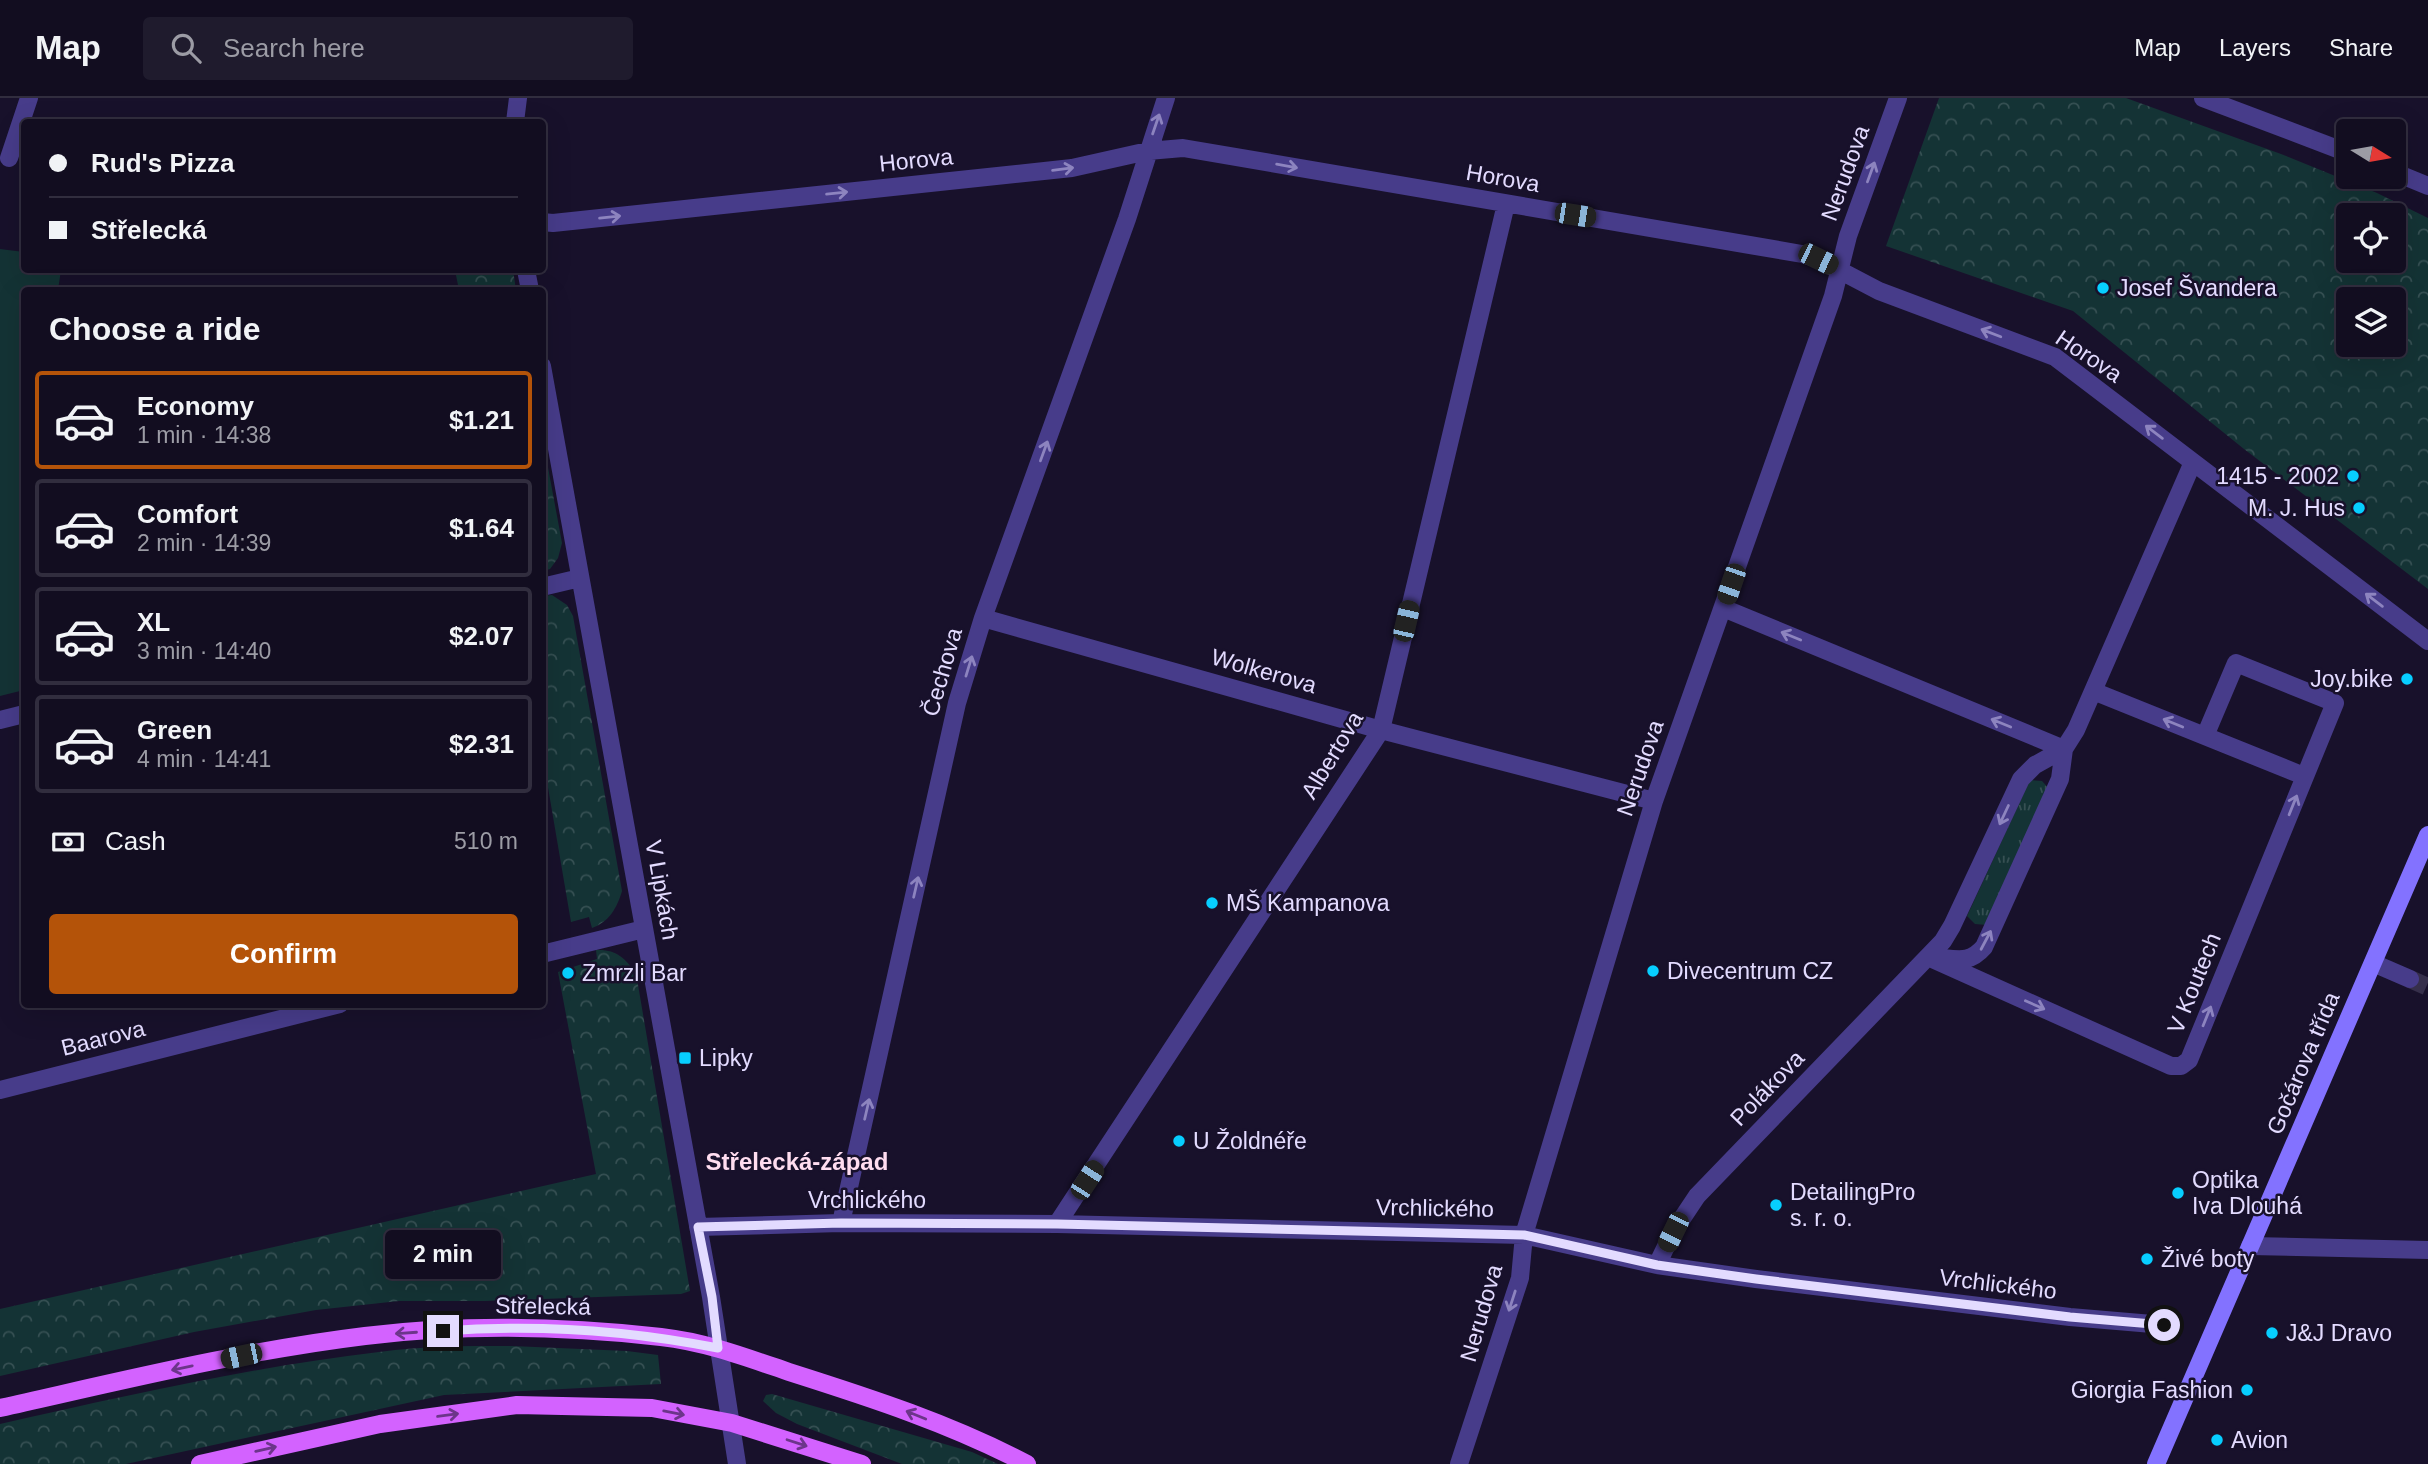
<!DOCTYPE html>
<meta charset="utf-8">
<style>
:root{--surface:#120d20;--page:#1f1b2d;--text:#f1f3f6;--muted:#9c9ca5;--line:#312d3e;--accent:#b45309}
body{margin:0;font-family:Helvetica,sans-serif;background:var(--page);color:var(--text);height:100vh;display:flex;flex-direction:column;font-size:26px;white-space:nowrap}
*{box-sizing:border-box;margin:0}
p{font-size:23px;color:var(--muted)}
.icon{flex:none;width:38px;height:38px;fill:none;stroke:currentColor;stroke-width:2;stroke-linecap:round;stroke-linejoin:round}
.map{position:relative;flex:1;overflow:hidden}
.side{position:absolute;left:21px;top:189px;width:525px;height:721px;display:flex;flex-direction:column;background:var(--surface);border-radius:7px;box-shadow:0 7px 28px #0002,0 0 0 2px var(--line)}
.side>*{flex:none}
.hud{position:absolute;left:21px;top:21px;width:525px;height:154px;border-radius:7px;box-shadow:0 7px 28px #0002,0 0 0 2px var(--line);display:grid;align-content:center;height:154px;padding:0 28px;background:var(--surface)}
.needle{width:46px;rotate:101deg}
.tools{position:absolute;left:2336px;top:21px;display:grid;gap:14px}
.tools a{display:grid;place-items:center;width:70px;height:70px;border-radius:7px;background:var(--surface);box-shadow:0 7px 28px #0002,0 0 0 2px var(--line);font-size:35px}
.end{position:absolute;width:32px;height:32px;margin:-16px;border:9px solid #e3dbff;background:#111;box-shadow:0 0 0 4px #111}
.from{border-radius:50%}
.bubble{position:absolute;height:49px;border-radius:7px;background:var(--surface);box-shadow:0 7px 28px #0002,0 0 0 2px var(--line);font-size:23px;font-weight:700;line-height:49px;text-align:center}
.car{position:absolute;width:21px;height:42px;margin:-21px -10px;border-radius:9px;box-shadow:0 0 5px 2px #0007;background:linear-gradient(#222 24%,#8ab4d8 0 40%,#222 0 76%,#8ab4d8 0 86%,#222 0)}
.hud b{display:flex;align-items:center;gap:24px;height:66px;font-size:26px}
.hud b+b{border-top:2px solid var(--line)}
.hud i{width:18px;height:18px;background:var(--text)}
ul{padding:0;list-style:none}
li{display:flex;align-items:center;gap:21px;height:98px;margin:0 14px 10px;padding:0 14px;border:4px solid var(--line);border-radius:7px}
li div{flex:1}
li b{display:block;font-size:26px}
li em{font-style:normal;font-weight:700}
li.selected{border-color:var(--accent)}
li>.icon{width:63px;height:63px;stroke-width:1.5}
h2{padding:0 28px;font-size:32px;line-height:84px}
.pay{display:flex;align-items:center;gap:18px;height:77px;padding:0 28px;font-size:26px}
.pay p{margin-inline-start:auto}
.button{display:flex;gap:14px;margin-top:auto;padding:14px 28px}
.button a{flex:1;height:80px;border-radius:7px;background:var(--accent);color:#fff;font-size:28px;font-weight:700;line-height:80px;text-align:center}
header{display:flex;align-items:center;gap:42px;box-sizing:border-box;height:98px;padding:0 35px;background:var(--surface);border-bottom:2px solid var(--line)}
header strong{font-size:33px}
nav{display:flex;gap:38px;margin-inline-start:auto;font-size:24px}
.search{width:490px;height:63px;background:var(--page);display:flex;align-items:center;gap:18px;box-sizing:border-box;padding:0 24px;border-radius:7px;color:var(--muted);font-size:26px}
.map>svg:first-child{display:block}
</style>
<header>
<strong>Map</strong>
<div class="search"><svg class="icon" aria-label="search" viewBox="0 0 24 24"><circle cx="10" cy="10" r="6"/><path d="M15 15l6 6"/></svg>Search here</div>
<nav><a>Map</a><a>Layers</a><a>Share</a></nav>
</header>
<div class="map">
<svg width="2428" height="1366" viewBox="0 0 2428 1366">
<defs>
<pattern id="grass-tufts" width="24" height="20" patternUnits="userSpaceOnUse" patternTransform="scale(1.75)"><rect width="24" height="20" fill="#143335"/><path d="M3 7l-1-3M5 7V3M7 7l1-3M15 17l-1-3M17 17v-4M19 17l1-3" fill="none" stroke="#365053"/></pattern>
<pattern id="park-crowns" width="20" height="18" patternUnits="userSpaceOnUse" patternTransform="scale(1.75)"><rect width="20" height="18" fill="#143335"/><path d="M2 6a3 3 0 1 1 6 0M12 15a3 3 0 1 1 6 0" fill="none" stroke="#365053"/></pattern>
</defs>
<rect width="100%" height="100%" fill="#18112b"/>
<path fill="url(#grass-tufts)" d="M 2030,682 L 2042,683 L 2050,692 L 1987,827 L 1975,826 L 1967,818 Z"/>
<path fill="url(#park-crowns)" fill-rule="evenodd" d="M 1939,0 L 2126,0 L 2281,56 L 2377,95 L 2428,120 L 2428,491 L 2244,351 L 2073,213 L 1886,148 ZM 2348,117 L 2394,117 L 2394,163 L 2348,163 ZM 2394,201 L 2394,247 L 2348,247 L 2348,201 Z
M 455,172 L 513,172 L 516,192 L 459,192 Z
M 542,337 L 562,445 L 558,460 L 550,471 L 543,473 Z
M 552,497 L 567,507 L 573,518 L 622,793 C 617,810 609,824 592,830 L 589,819 L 571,824 L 543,660 L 543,498 Z
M 596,852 C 616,851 625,860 636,875 L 690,1193 L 681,1196 L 485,1203 L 399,1203 L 316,1212 L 194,1234 L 0,1278 L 0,1211 L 596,1076 L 558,874 L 597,861 Z
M 512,1248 L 627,1253 L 658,1257 L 661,1286 L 444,1297 L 126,1366 L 0,1366 L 0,1326 C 125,1298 251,1269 379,1254 C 423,1248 468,1248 512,1248 Z
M 772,1296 L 972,1354 L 998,1366 L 902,1366 L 797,1326 L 776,1315 L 763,1303 L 766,1297 Z"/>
<path fill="#143335" d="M 0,151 L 24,154 L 24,172 L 61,172 L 58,192 L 24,192 L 24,592 L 0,598 Z"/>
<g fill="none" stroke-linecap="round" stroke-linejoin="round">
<path stroke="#362f4b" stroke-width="18" stroke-dasharray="18 9" stroke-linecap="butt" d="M 2410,881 L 2428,889"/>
<path stroke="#473c8a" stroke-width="18" d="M 2203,0 L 2348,55
M 515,24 L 518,0
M 9,60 L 29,0
M 2394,74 L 2428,88
M 542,124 L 553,125 L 1072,70 L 1148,53 L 1183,50 L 1802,156 L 1818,161 L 1879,193 L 2055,259 L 2428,543
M 526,172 L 530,192
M 542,268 L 711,1199 L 737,1366
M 542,489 L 580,480
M 1723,510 L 2064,651
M 983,520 L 1381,632 L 1654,703
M 2093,593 L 2304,678
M 0,622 L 24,616
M 542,856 L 644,831
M 1928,859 L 2171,968 L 2181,968 L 2189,962 L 2335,605 L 2236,565 L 2205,638
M 1942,860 C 1961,862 1971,864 1984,849 L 2060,681 L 2064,651 L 2076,632 L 2193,364
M 2373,865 L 2410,881
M 0,992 L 340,906
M 841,1125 L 957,605 L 983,520 L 1127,121 L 1166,0
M 1057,1126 L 1381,632 L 1506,106
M 698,1129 L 841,1125 L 1057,1126 L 1524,1137 L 1657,1167 L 1756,1181 L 2070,1219 L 2164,1227
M 2250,1148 L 2428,1152
M 1657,1167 L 1673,1134 L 1697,1098 L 1943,843 L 1952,828 L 2021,681 L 2035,667 L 2064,651
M 1459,1366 L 1520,1180 L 1524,1137 L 1654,703 L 1833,198 L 1848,138 L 1898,0"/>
<path stroke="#8372ff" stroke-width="18" d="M 2156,1366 L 2428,737"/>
<path stroke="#d362ff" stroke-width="18" d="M 0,1310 C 121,1283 242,1253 365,1238 C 463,1226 563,1228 661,1239 C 706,1244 748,1260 789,1274 C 871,1300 951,1326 1027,1366
M 200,1366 L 380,1326 L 517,1307 L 652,1310 L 732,1325 L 862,1366"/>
</g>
<defs><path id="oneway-shaft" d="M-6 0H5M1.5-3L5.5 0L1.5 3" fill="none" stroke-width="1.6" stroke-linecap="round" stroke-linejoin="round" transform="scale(1.75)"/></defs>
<g stroke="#8d84bf">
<use href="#oneway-shaft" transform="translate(1156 26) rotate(-71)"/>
<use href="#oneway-shaft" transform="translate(1287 68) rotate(10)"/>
<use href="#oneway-shaft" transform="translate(1063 71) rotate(-7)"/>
<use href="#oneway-shaft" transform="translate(1871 74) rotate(-70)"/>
<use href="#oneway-shaft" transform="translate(837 95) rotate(-6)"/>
<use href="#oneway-shaft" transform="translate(610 119) rotate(-6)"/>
<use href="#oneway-shaft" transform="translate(1991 235) rotate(-159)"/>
<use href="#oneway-shaft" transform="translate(2154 334) rotate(-143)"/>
<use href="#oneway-shaft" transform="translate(1044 353) rotate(-70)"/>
<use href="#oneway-shaft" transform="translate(2374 502) rotate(-143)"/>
<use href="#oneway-shaft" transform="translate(1791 538) rotate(-158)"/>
<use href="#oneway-shaft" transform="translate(969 568) rotate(-73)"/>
<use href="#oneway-shaft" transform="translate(2001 625) rotate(-158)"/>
<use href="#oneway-shaft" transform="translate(2173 625) rotate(-158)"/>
<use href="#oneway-shaft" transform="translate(2293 707) rotate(-68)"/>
<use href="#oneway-shaft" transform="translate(2004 717) rotate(115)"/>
<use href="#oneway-shaft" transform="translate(916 789) rotate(-77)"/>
<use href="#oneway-shaft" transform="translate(1986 842) rotate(-62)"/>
<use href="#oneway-shaft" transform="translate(2035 907) rotate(24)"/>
<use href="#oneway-shaft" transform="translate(2207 918) rotate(-68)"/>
<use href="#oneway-shaft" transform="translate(867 1011) rotate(-77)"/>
<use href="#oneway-shaft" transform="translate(1512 1203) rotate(108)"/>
</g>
<g stroke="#6c358a">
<use href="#oneway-shaft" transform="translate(406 1235) rotate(176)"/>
<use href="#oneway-shaft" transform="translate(182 1270) rotate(168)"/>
<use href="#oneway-shaft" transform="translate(674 1315) rotate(11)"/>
<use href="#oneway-shaft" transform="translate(448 1317) rotate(-8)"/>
<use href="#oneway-shaft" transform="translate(916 1317) rotate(-158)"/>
<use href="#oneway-shaft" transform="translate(797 1345) rotate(18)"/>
<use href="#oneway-shaft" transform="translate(266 1351) rotate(-13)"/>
</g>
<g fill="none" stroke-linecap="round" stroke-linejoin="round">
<path stroke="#e3dbff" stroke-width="9" d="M 443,1233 C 535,1226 627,1232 718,1250 L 712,1199 L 698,1129 L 841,1125 L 1057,1126 L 1524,1137 L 1657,1167 L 1756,1181 L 2070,1219 L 2164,1227"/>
</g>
<g fill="#07ceff" stroke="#18112b" stroke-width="2.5">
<circle cx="2103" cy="190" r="7"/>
<circle cx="2353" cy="378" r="7"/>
<circle cx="2359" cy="410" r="7"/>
<circle cx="2407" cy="581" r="7"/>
<circle cx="1212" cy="805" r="7"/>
<circle cx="1653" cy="873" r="7"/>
<circle cx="568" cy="875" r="7"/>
<rect x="678" y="953" width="14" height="14" rx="3.5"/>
<circle cx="1179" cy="1043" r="7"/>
<circle cx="2178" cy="1095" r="7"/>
<circle cx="1776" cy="1107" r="7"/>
<circle cx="2147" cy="1161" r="7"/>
<circle cx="2272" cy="1235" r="7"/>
<circle cx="2247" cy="1292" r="7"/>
<circle cx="2217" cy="1342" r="7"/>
</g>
<g text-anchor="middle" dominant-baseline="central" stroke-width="5" stroke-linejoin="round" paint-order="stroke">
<g font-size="23" fill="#e3dbff" stroke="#18112b">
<text transform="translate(916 62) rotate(-6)">Horova</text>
<text transform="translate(1845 75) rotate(-70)">Nerudova</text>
<text transform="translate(1503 80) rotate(10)">Horova</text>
<text transform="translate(2089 258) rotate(34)">Horova</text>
<text transform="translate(1264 573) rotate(16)">Wolkerova</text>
<text transform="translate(942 574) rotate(-74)">Čechova</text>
<text transform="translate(1332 657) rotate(-59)">Albertova</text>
<text transform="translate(1640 670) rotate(-71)">Nerudova</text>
<text transform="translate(662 792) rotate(80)">V Lipkách</text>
<text transform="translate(2194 885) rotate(-68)">V Koutech</text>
<text transform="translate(103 940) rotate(-14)">Baarova</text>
<text transform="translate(2303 965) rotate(-67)">Gočárova třída</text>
<text transform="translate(1767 990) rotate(-46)">Polákova</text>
<text x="867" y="1102">Vrchlického</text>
<text transform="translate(1435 1110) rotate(1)">Vrchlického</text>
<text transform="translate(1998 1186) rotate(7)">Vrchlického</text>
<text transform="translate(543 1208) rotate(1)">Střelecká</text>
<text transform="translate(1481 1215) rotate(-74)">Nerudova</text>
</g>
<g font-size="23" fill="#e3dbff" stroke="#18112b" text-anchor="start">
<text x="2117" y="190">Josef Švandera</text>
<text x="2339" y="378" text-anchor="end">1415 - 2002</text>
<text x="2345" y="410" text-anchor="end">M. J. Hus</text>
<text x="2393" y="581" text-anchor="end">Joy.bike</text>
<text x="1226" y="805">MŠ Kampanova</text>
<text x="1667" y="873">Divecentrum CZ</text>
<text x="582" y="875">Zmrzli Bar</text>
<text x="699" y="960">Lipky</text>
<text x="1193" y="1043">U Žoldnéře</text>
<text x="2192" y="1082">Optika<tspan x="2192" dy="26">Iva Dlouhá</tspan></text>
<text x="1790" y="1094">DetailingPro<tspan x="1790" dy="26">s. r. o.</tspan></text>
<text x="2161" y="1161">Živé boty</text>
<text x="2286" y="1235">J&amp;J Dravo</text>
<text x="2233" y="1292" text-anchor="end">Giorgia Fashion</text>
<text x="2231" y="1342">Avion</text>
</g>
<g font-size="24" font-weight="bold" fill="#ffddf0" stroke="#18112b">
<text x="797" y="1063">Střelecká-západ</text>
</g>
</g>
</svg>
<div class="tools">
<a><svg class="needle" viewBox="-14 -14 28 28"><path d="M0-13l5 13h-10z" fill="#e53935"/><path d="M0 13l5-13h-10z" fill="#9c9ca5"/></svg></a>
<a><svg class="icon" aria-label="locate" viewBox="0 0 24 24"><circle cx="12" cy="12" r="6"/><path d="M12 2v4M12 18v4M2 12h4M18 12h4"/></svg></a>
<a><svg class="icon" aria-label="layers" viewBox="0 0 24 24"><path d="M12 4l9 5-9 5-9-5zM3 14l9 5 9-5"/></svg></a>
</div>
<i class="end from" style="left:2164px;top:1227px"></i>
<i class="end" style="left:443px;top:1233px"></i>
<div class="bubble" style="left:385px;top:1132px;width:116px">2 min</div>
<i class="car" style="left:1575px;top:117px;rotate:99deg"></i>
<i class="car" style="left:1818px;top:161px;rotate:116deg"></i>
<i class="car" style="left:1731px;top:486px;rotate:199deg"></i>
<i class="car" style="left:1406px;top:523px;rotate:13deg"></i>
<i class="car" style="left:1087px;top:1082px;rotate:33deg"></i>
<i class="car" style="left:1673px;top:1134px;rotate:206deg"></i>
<i class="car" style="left:241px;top:1258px;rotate:258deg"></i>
<div class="hud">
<b><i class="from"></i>Rud's Pizza</b>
<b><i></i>Střelecká</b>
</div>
<section class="side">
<h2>Choose a ride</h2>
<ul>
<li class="selected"><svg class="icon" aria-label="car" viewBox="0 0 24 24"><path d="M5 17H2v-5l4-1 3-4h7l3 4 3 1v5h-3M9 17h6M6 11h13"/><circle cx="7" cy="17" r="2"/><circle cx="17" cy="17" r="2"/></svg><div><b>Economy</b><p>1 min · 14:38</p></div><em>$1.21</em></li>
<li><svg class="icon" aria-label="car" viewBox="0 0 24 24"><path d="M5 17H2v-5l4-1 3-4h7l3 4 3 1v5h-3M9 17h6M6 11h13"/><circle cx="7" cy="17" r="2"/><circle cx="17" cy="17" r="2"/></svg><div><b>Comfort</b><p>2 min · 14:39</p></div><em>$1.64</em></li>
<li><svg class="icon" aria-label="car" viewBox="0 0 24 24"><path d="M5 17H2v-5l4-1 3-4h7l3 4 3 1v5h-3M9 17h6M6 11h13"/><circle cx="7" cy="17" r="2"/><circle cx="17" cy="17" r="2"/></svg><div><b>XL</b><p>3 min · 14:40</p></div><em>$2.07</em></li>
<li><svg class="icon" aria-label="car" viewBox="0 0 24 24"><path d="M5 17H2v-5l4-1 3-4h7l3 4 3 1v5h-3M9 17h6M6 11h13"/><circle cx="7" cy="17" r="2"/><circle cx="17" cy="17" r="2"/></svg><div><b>Green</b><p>4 min · 14:41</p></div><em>$2.31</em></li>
</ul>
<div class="pay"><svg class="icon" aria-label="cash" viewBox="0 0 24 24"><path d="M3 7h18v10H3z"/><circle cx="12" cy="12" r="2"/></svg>Cash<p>510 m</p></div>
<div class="button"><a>Confirm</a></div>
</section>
</div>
